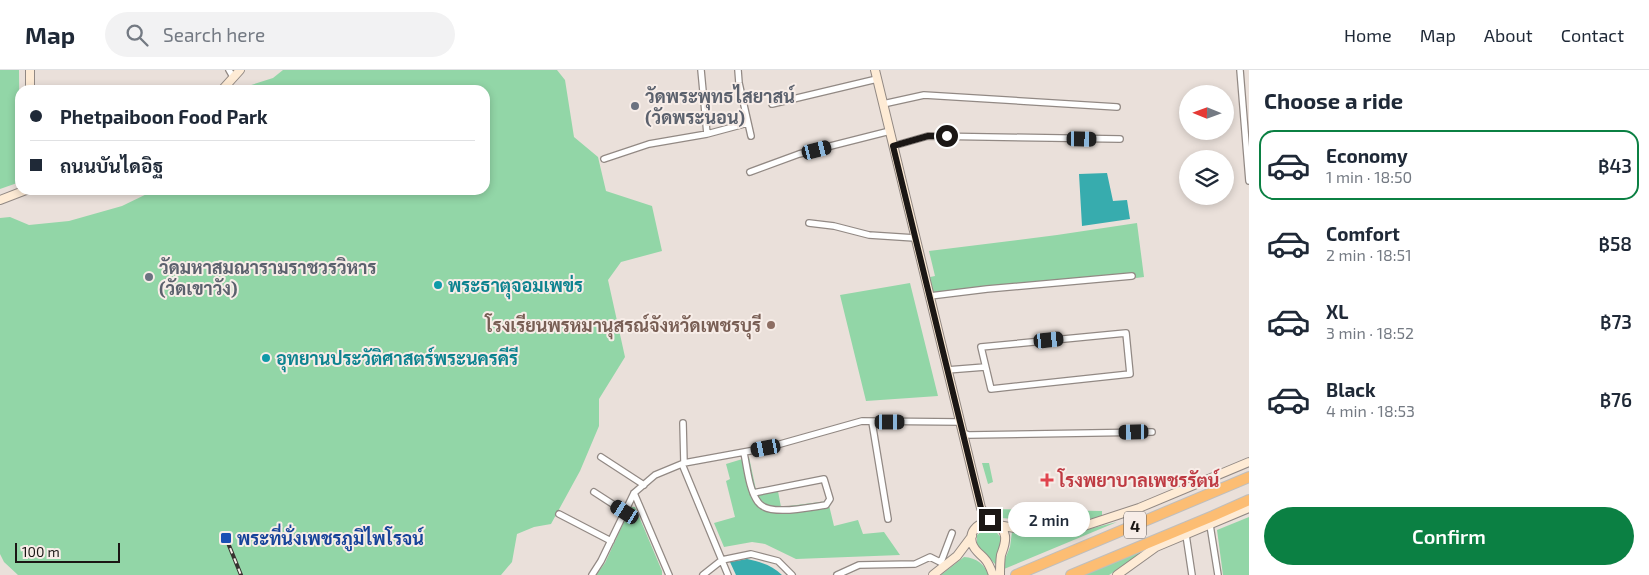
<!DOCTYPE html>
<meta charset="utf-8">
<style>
:root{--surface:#fff;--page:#f2f2f3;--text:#1f2937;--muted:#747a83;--line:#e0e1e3;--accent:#0b8043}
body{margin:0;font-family:"Exo 2",Sarabun,sans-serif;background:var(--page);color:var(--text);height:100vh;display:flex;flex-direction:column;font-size:19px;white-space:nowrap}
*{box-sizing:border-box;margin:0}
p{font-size:16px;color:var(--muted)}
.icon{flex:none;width:28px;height:28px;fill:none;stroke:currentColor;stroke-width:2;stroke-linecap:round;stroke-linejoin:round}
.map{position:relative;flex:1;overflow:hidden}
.details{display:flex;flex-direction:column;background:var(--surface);width:400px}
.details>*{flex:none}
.hud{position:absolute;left:15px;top:15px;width:475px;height:110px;border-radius:15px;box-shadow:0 2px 8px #0003;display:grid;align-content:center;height:110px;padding:0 15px;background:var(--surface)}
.needle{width:32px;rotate:271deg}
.buttons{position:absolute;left:1179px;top:15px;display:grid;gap:10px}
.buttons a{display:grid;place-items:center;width:55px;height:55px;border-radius:50%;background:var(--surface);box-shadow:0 2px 8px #0003;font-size:25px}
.scale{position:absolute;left:15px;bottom:12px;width:105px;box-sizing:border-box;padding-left:5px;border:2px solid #1b1715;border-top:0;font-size:14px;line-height:18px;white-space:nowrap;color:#1b1715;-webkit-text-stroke:4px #f7ede8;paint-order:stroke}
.end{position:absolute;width:22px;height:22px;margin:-11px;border:6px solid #1b1715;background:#fff;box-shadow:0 0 0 2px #fff}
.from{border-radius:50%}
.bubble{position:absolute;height:35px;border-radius:18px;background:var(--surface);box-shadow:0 2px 8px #0003;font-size:16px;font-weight:600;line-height:35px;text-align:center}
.car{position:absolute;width:15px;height:30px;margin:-15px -8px;border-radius:6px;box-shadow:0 0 4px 1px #0007;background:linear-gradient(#222 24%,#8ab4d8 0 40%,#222 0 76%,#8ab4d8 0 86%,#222 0)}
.hud b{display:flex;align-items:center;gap:18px;height:48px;font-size:19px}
.hud b+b{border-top:1px solid var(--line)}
.hud i{width:12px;height:12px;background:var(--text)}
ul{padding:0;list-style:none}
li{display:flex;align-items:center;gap:15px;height:70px;margin:0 10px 8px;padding:0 5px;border:2px solid transparent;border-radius:15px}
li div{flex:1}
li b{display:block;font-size:19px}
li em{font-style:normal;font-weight:600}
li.on{border-color:var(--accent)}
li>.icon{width:45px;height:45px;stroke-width:1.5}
h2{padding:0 15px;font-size:22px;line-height:60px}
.primary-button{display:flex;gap:10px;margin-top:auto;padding:10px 15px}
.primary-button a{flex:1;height:58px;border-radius:30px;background:var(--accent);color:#fff;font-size:20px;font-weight:600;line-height:58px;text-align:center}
header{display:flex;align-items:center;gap:30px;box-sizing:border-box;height:70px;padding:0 25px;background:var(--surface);border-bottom:1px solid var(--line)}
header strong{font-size:24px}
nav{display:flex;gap:28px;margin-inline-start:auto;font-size:18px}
.search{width:350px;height:45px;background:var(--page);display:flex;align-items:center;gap:12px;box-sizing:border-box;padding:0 18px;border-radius:28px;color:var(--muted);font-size:19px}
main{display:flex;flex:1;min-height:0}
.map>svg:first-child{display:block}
</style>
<header>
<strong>Map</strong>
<div class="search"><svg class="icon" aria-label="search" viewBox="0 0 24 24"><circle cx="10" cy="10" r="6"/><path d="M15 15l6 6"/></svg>Search here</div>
<nav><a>Home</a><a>Map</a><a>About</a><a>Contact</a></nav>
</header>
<main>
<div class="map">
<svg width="1249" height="505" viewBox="0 0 1249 505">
<rect width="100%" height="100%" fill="#eae0da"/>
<path fill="#92d6a7" d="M 0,0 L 19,0 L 20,112 L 0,119 Z
M 283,0 L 557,0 L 565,10 L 574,67 L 598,87 L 606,121 L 652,136 L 662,181 L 621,192 L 608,210 L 625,287 L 599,329 L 599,356 L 580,401 L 551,454 L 534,457 L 517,464 L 512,492 L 501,505 L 18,505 L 4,492 L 0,484 L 0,148 L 10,147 L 29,155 L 69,151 L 122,136 L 155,120 L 485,120 L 485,20 L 242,20 L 245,17 L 273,8 Z
M 1137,153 L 1144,207 L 1136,208 L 1134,203 L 933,224 L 930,207 L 935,206 L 929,181 L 1057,165 Z
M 910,213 L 938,326 L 866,331 L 840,225 Z
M 749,387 L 756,420 L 777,416 L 781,437 L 828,431 L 834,456 L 858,450 L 863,464 L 884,462 L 900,485 L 796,489 L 765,474 L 752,472 L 724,477 L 714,453 L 735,447 L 726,411 L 730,409 L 726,394 Z
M 982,393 L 989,393 L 993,412 L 988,414 Z
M 631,437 L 635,437 L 662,501 L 662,505 L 596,505 L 605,493 Z
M 993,439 L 1102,441 L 1102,445 L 1096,449 L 1027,444 L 1015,449 L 1001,448 L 989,440 Z
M 1249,447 L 1249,505 L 1223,505 L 1217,460 Z
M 1117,452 L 1004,499 L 1003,494 L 1010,477 L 1012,462 L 1043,466 L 1069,464 Z
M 986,458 L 994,459 L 1001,468 L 996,495 L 977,475 L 977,465 Z
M 1164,469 L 1109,505 L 1080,505 Z
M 964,487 C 977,488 984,494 989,505 L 941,505 Z"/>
<path fill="#37acae" d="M 1107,103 L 1113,131 L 1127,130 L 1130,149 L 1082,156 L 1079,104 Z
M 747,489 C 760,492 772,495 782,505 L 736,505 L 730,492 Z"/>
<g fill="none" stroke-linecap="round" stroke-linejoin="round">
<g stroke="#928984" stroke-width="8">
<path id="street" d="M 229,0 L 233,7
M 701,0 L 707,64
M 738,0 L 739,13 L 751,66
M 1240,0 L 1249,111
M 772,34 L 877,9
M 883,34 L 924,25 L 1117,37
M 893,76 L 928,66 L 1120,69
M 604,89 L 649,74 L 707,64 L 748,53
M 750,102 L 799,84 L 890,61
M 809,153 L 834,156 L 869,165 L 915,168
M 930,226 L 987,219 L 1132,206
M 1126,263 L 1130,304 L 991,319 L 981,277 Z
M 947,300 L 985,297
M 872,352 L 888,449
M 683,353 L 684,393
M 963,363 L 969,365 L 1152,362
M 744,383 C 747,397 749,420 758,432 C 768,447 810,437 826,435 L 830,429 L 824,409 L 753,423
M 601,387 L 644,415
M 682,394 L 728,505
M 594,422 L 625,442
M 634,423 L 669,505
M 559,444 L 611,471
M 1210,455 L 1218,505
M 1186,465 L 1192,505
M 941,492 L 952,463
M 592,505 L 601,491 L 634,423 L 655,405 L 684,393 L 766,378 L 862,351 L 960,352
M 703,505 L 722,490 L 751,484 L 778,491 L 792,505
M 837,505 L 859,495 L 915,494 L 930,487 L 946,495"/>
</g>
<g stroke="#928984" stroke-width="10">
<path id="secondary" d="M 30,0 L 30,20
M 875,0 L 981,438 L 986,445 L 995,453
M 222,20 L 240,0
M 0,130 L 26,120
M 998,455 L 1031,461 L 1075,459 L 1139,438 L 1249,392
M 933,505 L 957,486 L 972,466
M 993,505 C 991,499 989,493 984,488 C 979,483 974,480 972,473 C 966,451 1001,444 1005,466 C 1006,473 1003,479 1001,485 C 1000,492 1000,498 1000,505
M 1117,505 L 1156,477 L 1249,438"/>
</g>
<g stroke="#bfbebd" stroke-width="12">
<path id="highway" d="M 1016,505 L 1249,407
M 1071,505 L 1213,446 L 1249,430"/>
</g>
<use href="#street" stroke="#fff" stroke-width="5.5"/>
<use href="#secondary" stroke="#feebd5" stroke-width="8"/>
<use href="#highway" stroke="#fcbd73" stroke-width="10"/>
<g stroke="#373230" stroke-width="4">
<path id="rail" d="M 226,468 L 241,505"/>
</g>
<use href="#rail" stroke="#f7ede8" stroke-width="2" stroke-dasharray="5.5" stroke-linecap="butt"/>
</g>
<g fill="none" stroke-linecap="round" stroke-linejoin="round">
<path stroke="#1b1715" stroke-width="6" d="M 947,66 L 928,66 L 893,76 L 981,438 L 990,450"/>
</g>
<g fill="#6b7280" stroke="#f7ede8" stroke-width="2">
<circle cx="635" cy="36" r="5"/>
<circle cx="149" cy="207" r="5"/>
</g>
<g fill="#0f9aa8" stroke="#f7ede8" stroke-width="2">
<circle cx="438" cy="215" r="5"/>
<circle cx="266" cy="288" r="5"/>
</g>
<circle fill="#8d6e63" stroke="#f7ede8" stroke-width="2" cx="771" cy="255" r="5"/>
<path fill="#e0444e" stroke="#f7ede8" stroke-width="2" d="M1044.5 402.5h5v5h5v5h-5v5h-5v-5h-5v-5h5z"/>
<rect fill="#1a4fb4" stroke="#f7ede8" stroke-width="2" x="220" y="462" width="12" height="12" rx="2.5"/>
<g text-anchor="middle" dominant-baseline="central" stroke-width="4" stroke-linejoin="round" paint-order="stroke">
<rect fill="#f7ede8" stroke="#5d5754" stroke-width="1" x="1124" y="441.5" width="22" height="27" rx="4"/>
<g font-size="16" font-weight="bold" fill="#1b1715">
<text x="1135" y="455">4</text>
</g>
<g font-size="18" font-weight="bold" fill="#5b616d" stroke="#f7ede8" text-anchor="start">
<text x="645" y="26">วัดพระพุทธไสยาสน์<tspan x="645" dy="21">(วัดพระนอน)</tspan></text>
<text x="159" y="197">วัดมหาสมณารามราชวรวิหาร<tspan x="159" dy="21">(วัดเขาวัง)</tspan></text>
</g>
<g font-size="18" font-weight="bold" fill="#0d838f" stroke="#f7ede8" text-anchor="start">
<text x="448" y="215">พระธาตุจอมเพข่ร</text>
<text x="276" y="288">อุทยานประวัติศาสตร์พระนครคีรี</text>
</g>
<g font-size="18" font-weight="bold" fill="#785e54" stroke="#f7ede8" text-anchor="end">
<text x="761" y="255">โรงเรียนพรหมานุสรณ์จังหวัดเพชรบุรี</text>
</g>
<g font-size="18" font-weight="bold" fill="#be3a42" stroke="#f7ede8" text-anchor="start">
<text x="1058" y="410">โรงพยาบาลเพชรรัตน์</text>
</g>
<g font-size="18" font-weight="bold" fill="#164399" stroke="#f7ede8" text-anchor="start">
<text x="237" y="468">พระที่นั่งเพชรภูมิไพโรจน์</text>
</g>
</g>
</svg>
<div class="buttons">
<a><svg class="needle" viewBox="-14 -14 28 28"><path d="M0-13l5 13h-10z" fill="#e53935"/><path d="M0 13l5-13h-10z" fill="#747a83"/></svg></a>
<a><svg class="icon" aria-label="layers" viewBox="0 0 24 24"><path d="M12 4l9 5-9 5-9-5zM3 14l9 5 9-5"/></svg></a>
</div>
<div class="scale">100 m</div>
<i class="end from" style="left:947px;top:66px"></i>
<i class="end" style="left:990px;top:450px"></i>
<div class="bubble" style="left:1008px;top:432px;width:82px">2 min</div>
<i class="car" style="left:1082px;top:69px;rotate:91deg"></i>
<i class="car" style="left:817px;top:80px;rotate:76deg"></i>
<i class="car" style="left:1049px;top:270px;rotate:84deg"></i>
<i class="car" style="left:890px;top:352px;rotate:90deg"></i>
<i class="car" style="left:1134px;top:362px;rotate:269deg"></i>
<i class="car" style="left:766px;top:378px;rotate:259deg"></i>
<i class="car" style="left:625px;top:442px;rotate:303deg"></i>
<div class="hud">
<b><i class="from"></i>Phetpaiboon Food Park</b>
<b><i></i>ถนนบันไดอิฐ</b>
</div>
</div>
<section class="details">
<h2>Choose a ride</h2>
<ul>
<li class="on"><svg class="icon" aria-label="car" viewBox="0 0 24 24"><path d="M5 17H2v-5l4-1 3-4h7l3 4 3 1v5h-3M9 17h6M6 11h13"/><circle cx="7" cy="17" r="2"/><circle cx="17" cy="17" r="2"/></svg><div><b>Economy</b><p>1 min · 18:50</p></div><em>฿43</em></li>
<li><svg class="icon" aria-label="car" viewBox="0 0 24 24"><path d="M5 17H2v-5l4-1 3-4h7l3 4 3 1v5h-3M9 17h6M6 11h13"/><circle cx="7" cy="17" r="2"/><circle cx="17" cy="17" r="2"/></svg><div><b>Comfort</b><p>2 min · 18:51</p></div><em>฿58</em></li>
<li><svg class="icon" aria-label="car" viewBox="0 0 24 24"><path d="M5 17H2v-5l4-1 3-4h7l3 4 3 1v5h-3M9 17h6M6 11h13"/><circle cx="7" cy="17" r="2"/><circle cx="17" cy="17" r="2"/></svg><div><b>XL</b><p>3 min · 18:52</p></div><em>฿73</em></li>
<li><svg class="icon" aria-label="car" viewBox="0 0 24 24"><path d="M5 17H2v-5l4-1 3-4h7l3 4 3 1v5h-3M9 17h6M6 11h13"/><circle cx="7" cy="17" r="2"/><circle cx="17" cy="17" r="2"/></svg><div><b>Black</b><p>4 min · 18:53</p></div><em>฿76</em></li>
</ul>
<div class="primary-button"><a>Confirm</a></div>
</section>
</main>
